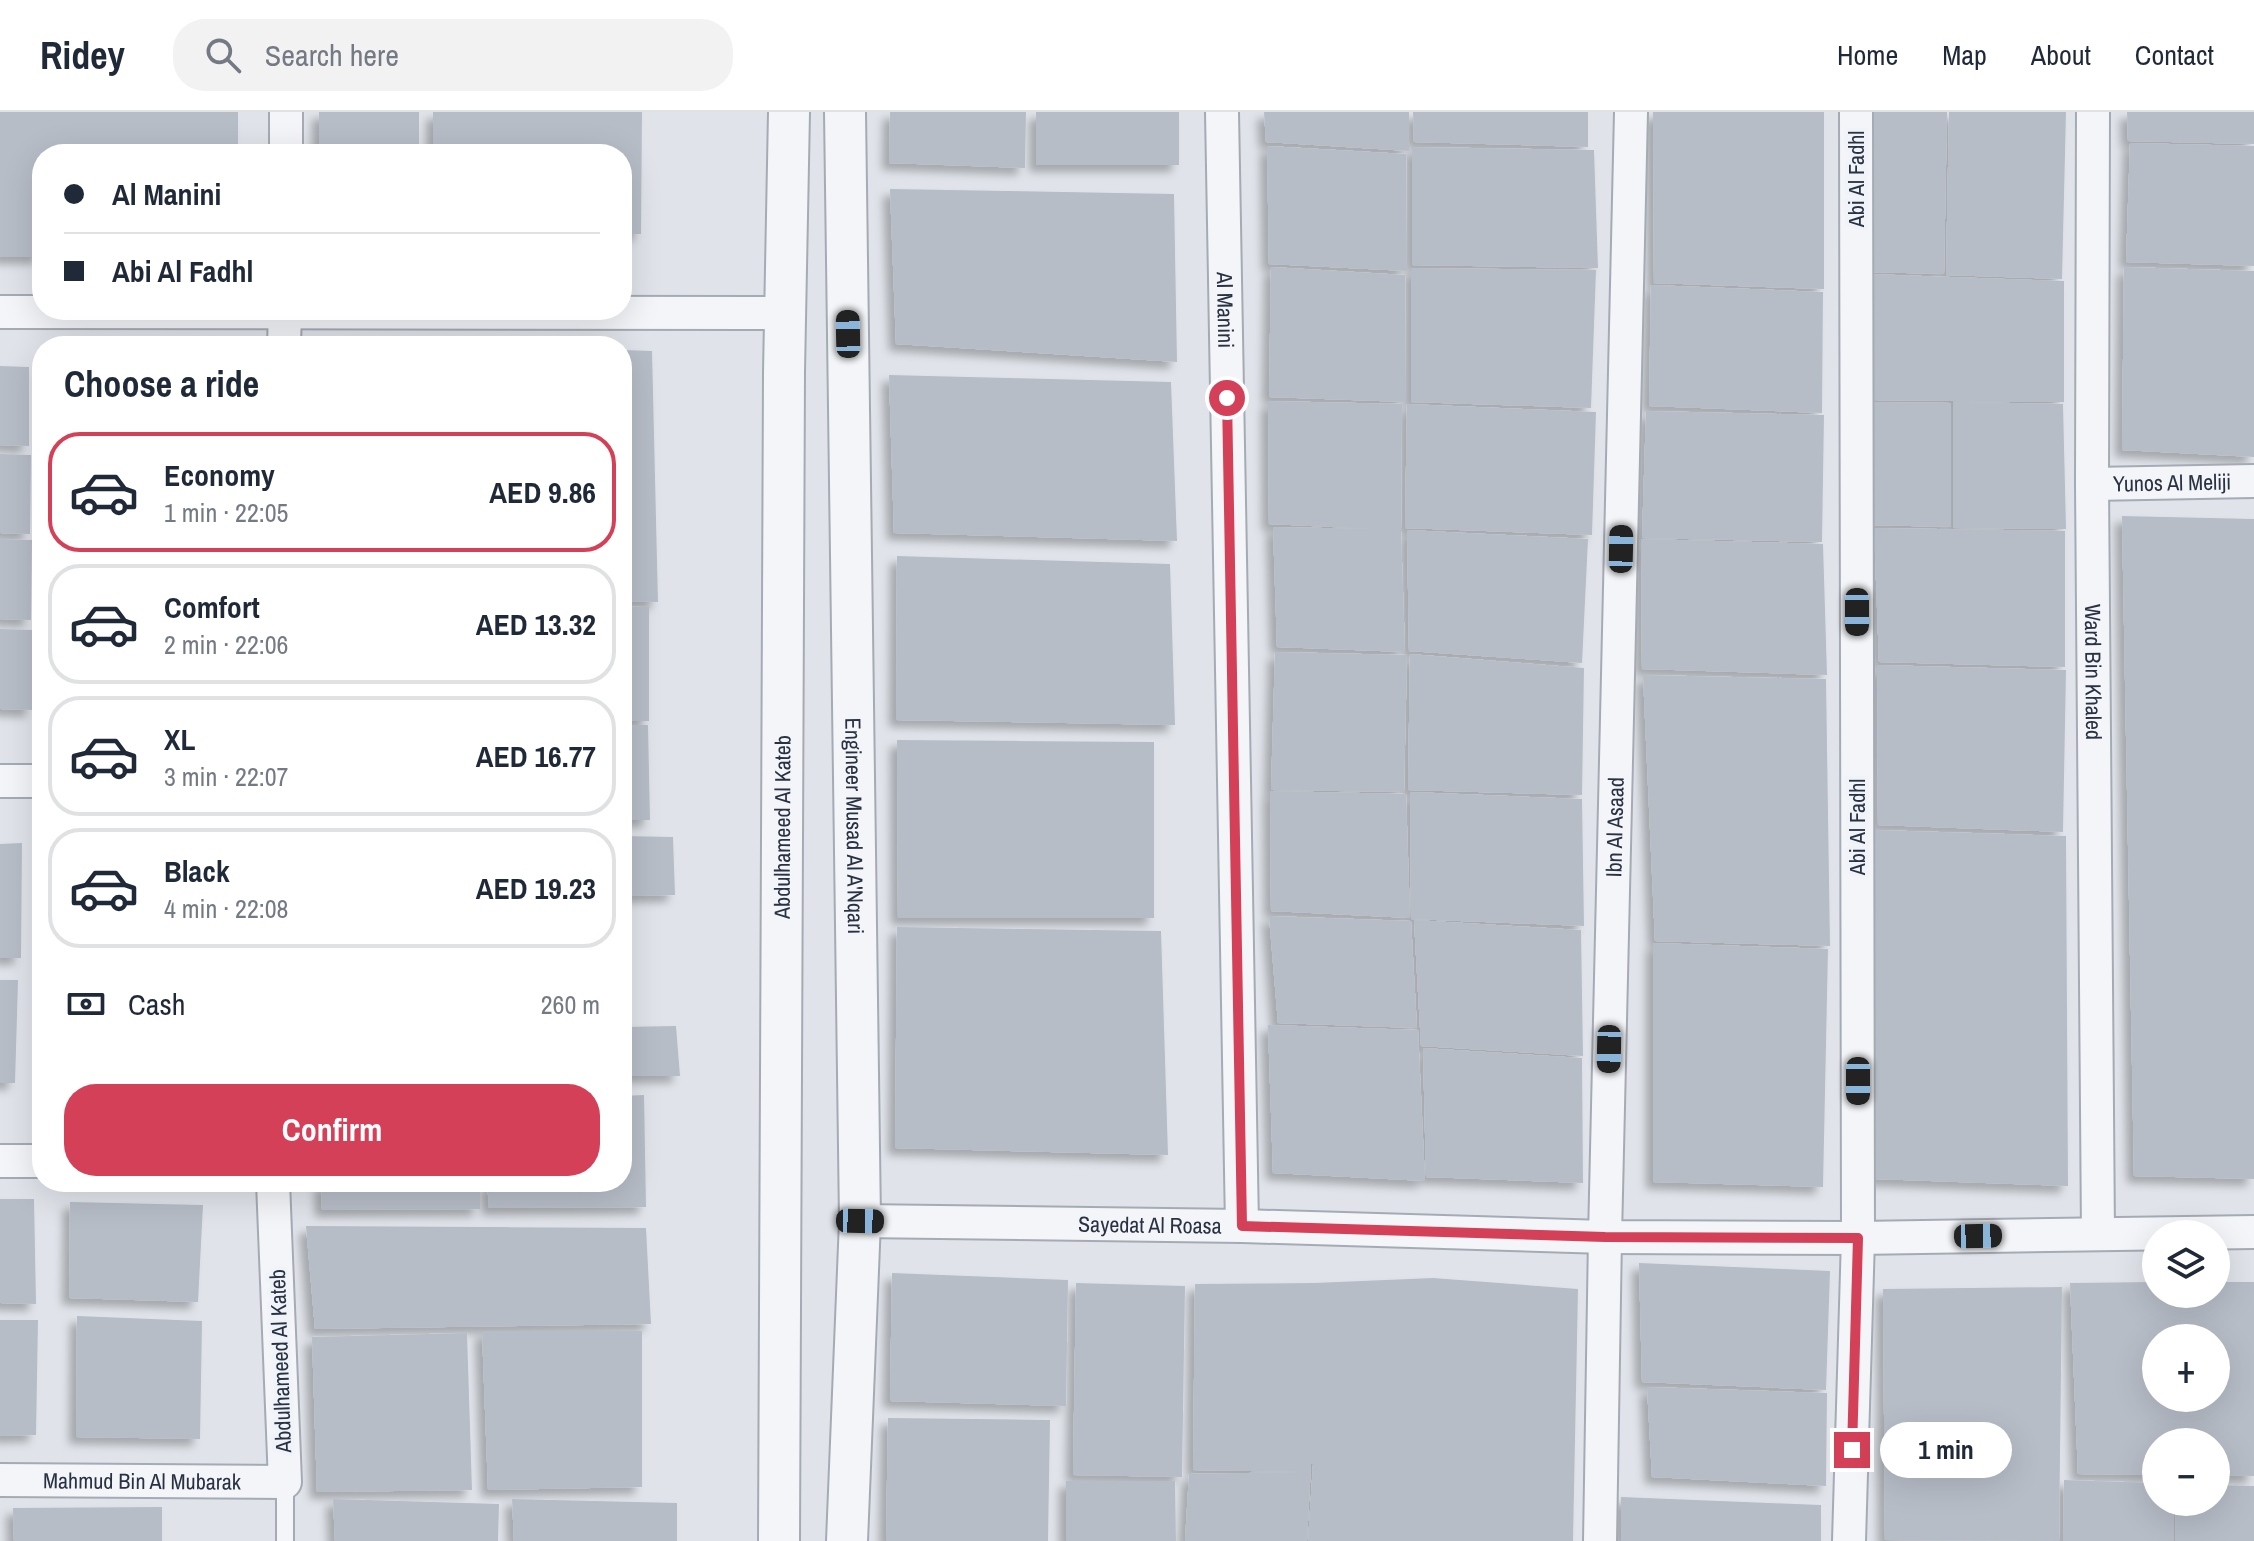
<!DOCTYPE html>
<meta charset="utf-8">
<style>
:root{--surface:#fff;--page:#f2f2f3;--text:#1f2937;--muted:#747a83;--line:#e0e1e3;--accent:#d44057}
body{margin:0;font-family:"Archivo Narrow",sans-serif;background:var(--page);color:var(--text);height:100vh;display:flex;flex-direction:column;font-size:30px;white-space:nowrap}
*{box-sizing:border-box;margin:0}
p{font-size:26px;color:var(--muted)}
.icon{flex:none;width:44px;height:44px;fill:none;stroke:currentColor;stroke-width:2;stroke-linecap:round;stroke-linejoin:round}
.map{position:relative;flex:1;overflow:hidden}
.panel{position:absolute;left:32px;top:224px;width:600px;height:856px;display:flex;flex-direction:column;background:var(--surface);border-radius:32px;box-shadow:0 8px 32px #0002}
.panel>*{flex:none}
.guide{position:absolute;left:32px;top:32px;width:600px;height:176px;border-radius:32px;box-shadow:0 8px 32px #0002;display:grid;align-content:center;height:176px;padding:0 32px;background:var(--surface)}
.fabs{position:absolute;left:2142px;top:1108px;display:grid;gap:16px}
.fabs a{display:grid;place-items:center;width:88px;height:88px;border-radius:50%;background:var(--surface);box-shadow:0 8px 32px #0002;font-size:40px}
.end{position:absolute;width:36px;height:36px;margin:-18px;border:10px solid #d44057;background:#fff;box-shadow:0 0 0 4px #fff}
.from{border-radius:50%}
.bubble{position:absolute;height:56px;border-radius:28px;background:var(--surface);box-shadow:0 8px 32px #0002;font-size:26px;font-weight:800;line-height:56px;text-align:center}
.car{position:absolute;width:24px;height:48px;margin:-24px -12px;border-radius:10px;box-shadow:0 0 6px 2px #0007;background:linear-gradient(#222 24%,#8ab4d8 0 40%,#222 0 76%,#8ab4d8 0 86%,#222 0)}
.guide b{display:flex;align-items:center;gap:28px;height:76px;font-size:30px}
.guide b+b{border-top:2px solid var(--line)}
.guide i{width:20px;height:20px;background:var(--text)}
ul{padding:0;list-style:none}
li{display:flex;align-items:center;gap:24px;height:120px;margin:0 16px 12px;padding:0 16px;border:4px solid var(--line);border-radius:32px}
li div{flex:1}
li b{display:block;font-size:30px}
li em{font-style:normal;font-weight:800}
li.selected{border-color:var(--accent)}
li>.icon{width:72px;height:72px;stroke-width:1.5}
h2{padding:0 32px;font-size:36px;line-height:96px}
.pay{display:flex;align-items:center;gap:20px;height:88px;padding:0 32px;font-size:30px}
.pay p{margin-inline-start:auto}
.primary-button{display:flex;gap:16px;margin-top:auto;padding:16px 32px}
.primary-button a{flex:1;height:92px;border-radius:32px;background:var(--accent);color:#fff;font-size:32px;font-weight:800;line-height:92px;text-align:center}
header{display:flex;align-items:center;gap:48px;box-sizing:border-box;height:112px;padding:0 40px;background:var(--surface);border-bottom:2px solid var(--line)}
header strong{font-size:38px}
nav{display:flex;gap:44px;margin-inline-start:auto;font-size:28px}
.search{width:560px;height:72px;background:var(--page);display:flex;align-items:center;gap:20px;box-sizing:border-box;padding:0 28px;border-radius:32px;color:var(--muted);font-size:30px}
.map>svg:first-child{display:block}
</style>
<header>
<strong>Ridey</strong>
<div class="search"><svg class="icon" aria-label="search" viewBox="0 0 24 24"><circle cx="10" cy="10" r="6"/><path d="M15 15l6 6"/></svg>Search here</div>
<nav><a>Home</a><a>Map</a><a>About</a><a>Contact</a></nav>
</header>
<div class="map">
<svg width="2254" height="1429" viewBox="0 0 2254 1429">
<defs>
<filter id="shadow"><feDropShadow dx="-7" dy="7" stdDeviation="4" flood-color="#0004"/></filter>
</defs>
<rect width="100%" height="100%" fill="#e0e4ea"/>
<path fill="#b7bdc7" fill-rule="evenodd" filter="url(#shadow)" d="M 0,0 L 238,0 L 238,42 L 42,42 L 42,145 L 0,145 Z
M 319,0 L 419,0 L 419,42 L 319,42 Z
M 433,0 L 642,0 L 641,122 L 622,122 L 622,42 L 433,42 Z
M 890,0 L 1026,0 L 1025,56 L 889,51 Z
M 1036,0 L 1179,0 L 1179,53 L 1036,53 Z
M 1264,0 L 1409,0 L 1409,39 L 1266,30 Z
M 1413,0 L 1588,0 L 1588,35 L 1414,30 Z
M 1653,0 L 1824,0 L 1824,177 L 1654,171 Z
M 1868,0 L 1947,0 L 1944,162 L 1866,160 Z
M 1949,0 L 2066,0 L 2062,167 L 1946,163 Z
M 2127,0 L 2254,0 L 2254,32 L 2128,29 Z
M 2130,31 L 2254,34 L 2254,154 L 2126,150 Z
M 1267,34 L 1406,42 L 1407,159 L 1269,152 Z
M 1412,35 L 1594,38 L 1598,156 L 1412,153 Z
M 890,77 L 1174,82 L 1177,250 L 896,232 Z
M 1271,155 L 1405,163 L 1406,290 L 1269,285 Z
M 2124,155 L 2254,159 L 2254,345 L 2122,338 Z
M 1411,156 L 1596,158 L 1591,296 L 1411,290 Z
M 1868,162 L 2064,169 L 2064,290 L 1956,290 L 2063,292 L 2066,417 L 1953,416 L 1953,289 L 1872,288 Z
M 1651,173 L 1823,180 L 1822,301 L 1649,294 Z
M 622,238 L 652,239 L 658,490 L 622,489 Z
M 0,254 L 29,255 L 29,334 L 0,333 Z
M 889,263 L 1171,270 L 1177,429 L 894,421 Z
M 1268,289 L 1402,292 L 1401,419 L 1405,540 L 1277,535 L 1273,415 L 1374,417 L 1269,412 Z
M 1873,290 L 1951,291 L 1951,415 L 1870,413 Z
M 1407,292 L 1596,300 L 1592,423 L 1405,416 Z
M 1646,299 L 1824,303 L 1822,430 L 1642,426 Z
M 0,342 L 31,343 L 30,422 L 0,421 Z
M 2122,404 L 2254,407 L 2254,1067 L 2134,1064 Z
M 1874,416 L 2065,419 L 2065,555 L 1879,550 Z
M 1407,418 L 1588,427 L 1582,551 L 1409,539 Z
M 0,427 L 32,428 L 31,508 L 0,507 Z
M 1641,427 L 1823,432 L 1827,563 L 1642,557 Z
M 897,444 L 1170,452 L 1175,613 L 896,608 Z
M 649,494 L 649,609 L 622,609 L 622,495 Z
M 0,517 L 33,518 L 33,598 L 0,597 Z
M 1275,540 L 1407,543 L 1404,680 L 1271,678 Z
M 1410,542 L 1584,556 L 1582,683 L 1408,678 Z
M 1877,553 L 2066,558 L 2063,720 L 1878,713 Z
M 1643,563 L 1826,567 L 1830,834 L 1655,829 Z
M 622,613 L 648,613 L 650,708 L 622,708 Z
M 897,628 L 1154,630 L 1154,806 L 898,806 Z
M 1270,679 L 1406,682 L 1410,806 L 1271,799 Z
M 1410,680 L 1582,687 L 1584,814 L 1411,807 Z
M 1875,718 L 2066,724 L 2068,1074 L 1875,1067 Z
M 622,724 L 673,725 L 675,783 L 622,784 Z
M 22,731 L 21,846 L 0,846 L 0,732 Z
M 1269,804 L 1411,809 L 1417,916 L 1278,911 Z
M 1414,808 L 1581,818 L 1583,944 L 1421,934 Z
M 897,815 L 1161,819 L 1168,1043 L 895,1036 Z
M 1653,831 L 1828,837 L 1823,1075 L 1653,1070 Z
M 0,868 L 18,868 L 15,971 L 0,971 Z
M 1268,913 L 1418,918 L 1425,1069 L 1273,1061 Z
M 676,914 L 680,964 L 622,964 L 622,915 Z
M 1423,936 L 1582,946 L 1583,1071 L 1426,1065 Z
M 644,983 L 646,1095 L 489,1096 L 487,1070 L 622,1070 L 622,984 Z
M 321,1070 L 480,1070 L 480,1097 L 322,1098 Z
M 0,1087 L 34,1087 L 36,1192 L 0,1191 Z
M 70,1090 L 203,1093 L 198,1190 L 69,1186 Z
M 306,1114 L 646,1116 L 651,1212 L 315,1217 Z
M 1639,1151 L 1830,1159 L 1826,1278 L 1642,1270 Z
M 892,1161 L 1068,1168 L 1066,1294 L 890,1289 Z
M 1433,1166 L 1578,1177 L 1573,1429 L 1308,1429 L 1313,1352 L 1311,1352 L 1307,1429 L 1185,1429 L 1189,1362 L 1307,1360 L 1193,1358 L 1195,1172 L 1314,1171 Z
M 2156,1170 L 2156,1182 L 2216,1182 L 2216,1170 L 2254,1170 L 2254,1364 L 2216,1363 L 2216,1330 L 2156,1330 L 2156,1363 L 2078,1362 L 2070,1171 ZM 2156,1226 L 2216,1226 L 2216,1286 L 2156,1286 Z
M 1076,1171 L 1185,1174 L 1182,1365 L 1073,1363 Z
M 2062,1175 L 2059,1429 L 1885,1428 L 1883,1177 Z
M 77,1204 L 202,1209 L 200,1327 L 76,1325 Z
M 0,1208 L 38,1208 L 36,1323 L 0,1324 Z
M 482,1219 L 642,1219 L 642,1375 L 488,1378 Z
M 467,1221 L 472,1378 L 317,1380 L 312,1225 Z
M 1647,1275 L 1827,1281 L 1826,1374 L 1652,1365 Z
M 888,1306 L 1050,1308 L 1048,1429 L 886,1429 Z
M 2064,1368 L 2156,1371 L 2156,1390 L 2174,1390 L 2174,1429 L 2063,1429 Z
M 1066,1369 L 1175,1369 L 1176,1429 L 1066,1429 Z
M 2216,1373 L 2254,1374 L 2254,1429 L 2175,1429 L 2176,1390 L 2216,1390 Z
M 1621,1385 L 1821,1393 L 1821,1429 L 1621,1429 Z
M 333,1387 L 499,1392 L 498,1429 L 335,1429 Z
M 512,1387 L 677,1391 L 677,1429 L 514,1429 Z
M 162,1395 L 162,1429 L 14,1429 L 13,1396 Z"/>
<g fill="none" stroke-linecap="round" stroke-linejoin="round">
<g stroke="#a5abb4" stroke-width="20">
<path id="service" d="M 285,1429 L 285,1370"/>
</g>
<g stroke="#a5abb4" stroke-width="36">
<g id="minor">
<path id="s1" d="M 1222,0 L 1242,1114"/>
<path id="s2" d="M 2093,0 L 2092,372 L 2098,1122"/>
<path d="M 286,42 L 286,0"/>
<path d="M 0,200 L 785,201"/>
<path d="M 284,234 L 285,198"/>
<path id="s3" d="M 2092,372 L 2254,369"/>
<path d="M 0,669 L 42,669"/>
<path d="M 0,1049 L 42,1049"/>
<path id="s4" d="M 860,1109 L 1242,1114 L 1605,1125 L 1858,1126 L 2254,1120"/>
<path id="s5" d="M 0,1368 L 285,1370 L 273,1070"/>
<path id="s6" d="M 1600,1429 L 1605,1125 L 1631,0"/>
<path d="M 1849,1429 L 1858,1126 L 1856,0"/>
</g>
</g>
<g stroke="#a5abb4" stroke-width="44">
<g id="tertiary">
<path id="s7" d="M 845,0 L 860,1109 L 847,1429"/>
<path id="s8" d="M 779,1429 L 784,260 L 789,0"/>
</g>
</g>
<use href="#service" stroke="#f3f5f8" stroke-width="16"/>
<use href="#minor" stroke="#f3f5f8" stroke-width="32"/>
<use href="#tertiary" stroke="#f3f5f8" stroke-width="40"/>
</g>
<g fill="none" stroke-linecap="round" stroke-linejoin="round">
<path stroke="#d44057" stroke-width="10" d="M 1227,286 L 1242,1114 L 1605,1125 L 1858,1126 L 1852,1338"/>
</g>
<g text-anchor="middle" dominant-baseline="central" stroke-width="8" stroke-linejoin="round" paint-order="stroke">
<g font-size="22" fill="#283242" stroke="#f0f3f7">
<text transform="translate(1856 67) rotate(-90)">Abi Al Fadhl</text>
<text stroke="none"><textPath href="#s1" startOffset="198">Al Manini</textPath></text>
<text stroke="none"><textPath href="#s3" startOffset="80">Yunos Al Meliji</textPath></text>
<text stroke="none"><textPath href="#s2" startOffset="560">Ward Bin Khaled</textPath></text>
<text stroke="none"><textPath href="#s8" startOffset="714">Abdulhameed Al Kateb</textPath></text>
<text stroke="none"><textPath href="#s6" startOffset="714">Ibn Al Asaad</textPath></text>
<text stroke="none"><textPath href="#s7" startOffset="714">Engineer Musad Al A'Nqari</textPath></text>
<text transform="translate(1857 715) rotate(-90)">Abi Al Fadhl</text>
<text stroke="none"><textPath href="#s4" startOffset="290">Sayedat Al Roasa</textPath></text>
<text transform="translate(280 1249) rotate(-92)">Abdulhameed Al Kateb</text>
<text stroke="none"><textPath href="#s5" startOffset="142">Mahmud Bin Al Mubarak</textPath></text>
</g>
</g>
</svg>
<div class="fabs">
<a><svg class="icon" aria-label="layers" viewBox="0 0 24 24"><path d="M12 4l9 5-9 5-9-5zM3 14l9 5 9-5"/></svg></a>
<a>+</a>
<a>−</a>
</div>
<i class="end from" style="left:1227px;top:286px"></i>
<i class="end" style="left:1852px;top:1338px"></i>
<div class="bubble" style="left:1880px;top:1310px;width:132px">1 min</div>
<i class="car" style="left:848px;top:222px;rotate:359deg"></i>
<i class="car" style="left:1621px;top:437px;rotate:1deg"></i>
<i class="car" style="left:1857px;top:500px;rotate:180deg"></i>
<i class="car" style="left:1609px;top:937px;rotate:181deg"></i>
<i class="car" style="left:1858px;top:969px;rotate:180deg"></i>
<i class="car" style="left:860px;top:1109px;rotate:91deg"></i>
<i class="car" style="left:1978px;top:1124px;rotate:89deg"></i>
<div class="guide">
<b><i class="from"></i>Al Manini</b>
<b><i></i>Abi Al Fadhl</b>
</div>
<section class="panel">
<h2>Choose a ride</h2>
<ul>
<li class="selected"><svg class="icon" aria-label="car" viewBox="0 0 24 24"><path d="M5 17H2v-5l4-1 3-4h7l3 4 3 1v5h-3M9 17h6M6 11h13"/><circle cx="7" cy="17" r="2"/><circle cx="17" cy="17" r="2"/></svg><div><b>Economy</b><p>1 min · 22:05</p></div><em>AED 9.86</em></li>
<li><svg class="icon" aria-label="car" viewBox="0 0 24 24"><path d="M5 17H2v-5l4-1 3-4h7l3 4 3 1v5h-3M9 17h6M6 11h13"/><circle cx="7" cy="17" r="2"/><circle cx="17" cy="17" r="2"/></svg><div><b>Comfort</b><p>2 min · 22:06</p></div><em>AED 13.32</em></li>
<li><svg class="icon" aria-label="car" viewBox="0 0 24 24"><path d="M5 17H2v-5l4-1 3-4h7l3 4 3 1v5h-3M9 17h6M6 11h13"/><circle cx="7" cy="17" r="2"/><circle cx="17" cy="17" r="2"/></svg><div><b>XL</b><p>3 min · 22:07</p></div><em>AED 16.77</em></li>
<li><svg class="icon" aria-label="car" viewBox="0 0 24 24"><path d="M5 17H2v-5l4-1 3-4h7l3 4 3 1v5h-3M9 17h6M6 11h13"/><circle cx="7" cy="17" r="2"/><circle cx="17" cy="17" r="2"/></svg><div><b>Black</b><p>4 min · 22:08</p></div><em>AED 19.23</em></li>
</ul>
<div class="pay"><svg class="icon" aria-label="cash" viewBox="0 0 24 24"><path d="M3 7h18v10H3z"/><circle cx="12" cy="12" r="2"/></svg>Cash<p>260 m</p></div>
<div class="primary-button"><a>Confirm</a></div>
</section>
</div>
